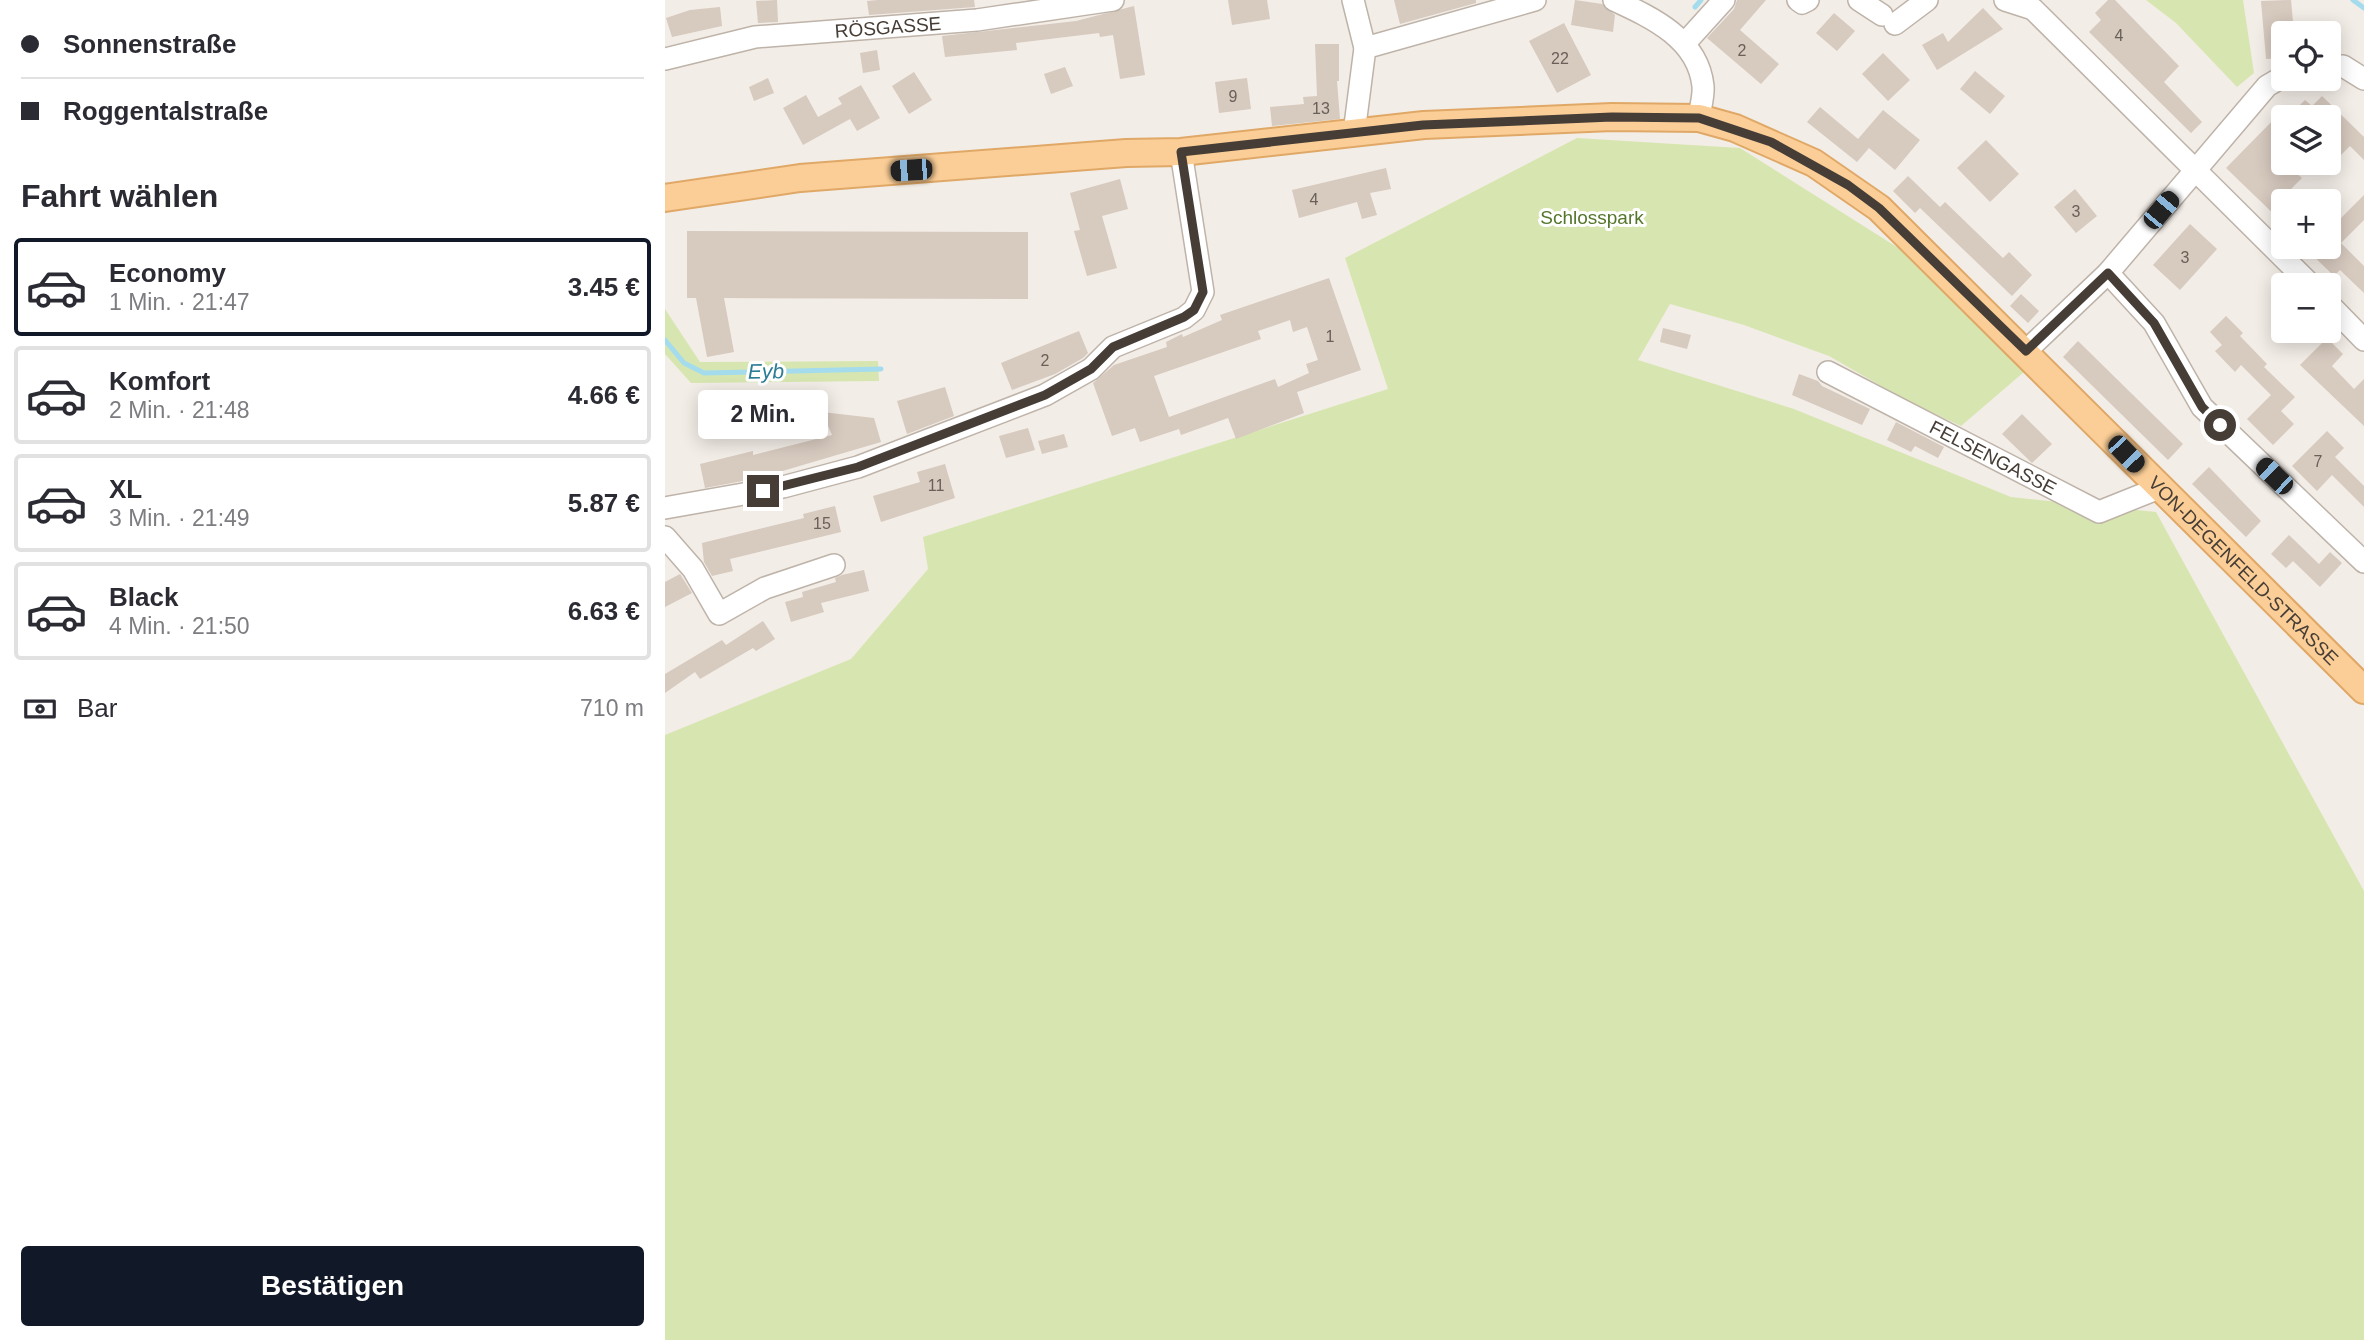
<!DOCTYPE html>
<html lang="de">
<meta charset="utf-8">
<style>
:root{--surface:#fff;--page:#f2f2f3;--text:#2b2b33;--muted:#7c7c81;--line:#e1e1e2;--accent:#111827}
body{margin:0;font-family:Helvetica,sans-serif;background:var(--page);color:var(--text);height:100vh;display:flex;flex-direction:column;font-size:26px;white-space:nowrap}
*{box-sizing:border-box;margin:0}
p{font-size:23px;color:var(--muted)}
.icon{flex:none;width:38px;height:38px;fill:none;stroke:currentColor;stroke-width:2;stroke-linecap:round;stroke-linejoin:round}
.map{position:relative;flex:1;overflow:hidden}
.panel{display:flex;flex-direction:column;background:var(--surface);width:665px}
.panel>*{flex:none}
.banner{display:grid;align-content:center;height:154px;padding:0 21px;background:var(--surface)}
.buttons{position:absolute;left:1606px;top:21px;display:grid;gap:14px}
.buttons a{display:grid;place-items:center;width:70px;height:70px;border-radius:7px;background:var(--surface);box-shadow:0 4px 18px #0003;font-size:35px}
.end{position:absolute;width:32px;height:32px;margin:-16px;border:9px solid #463d36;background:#fff;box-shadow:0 0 0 4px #fff}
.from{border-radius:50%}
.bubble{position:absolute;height:49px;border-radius:7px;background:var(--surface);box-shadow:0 4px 18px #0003;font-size:23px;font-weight:700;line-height:49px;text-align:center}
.car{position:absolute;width:21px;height:42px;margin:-21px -10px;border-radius:9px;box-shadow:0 0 5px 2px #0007;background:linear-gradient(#222 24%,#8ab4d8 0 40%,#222 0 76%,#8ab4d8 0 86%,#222 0)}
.banner b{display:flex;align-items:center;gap:24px;height:66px;font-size:26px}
.banner b+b{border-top:2px solid var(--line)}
.banner i{width:18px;height:18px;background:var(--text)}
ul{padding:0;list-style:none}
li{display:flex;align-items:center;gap:21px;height:98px;margin:0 14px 10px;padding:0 7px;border:4px solid var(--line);border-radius:7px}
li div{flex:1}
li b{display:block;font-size:26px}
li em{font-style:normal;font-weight:700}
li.on{border-color:var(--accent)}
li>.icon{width:63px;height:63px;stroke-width:1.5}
h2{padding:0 21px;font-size:32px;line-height:84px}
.pay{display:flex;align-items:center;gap:18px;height:77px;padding:0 21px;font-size:26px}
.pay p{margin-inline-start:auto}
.button{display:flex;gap:14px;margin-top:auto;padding:14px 21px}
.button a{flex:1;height:80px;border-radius:7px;background:var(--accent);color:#fff;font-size:28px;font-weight:700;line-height:80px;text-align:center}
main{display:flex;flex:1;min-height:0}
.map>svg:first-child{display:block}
</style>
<main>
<section class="panel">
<div class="banner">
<b><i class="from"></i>Sonnenstraße</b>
<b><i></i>Roggentalstraße</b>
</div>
<h2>Fahrt wählen</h2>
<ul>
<li class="on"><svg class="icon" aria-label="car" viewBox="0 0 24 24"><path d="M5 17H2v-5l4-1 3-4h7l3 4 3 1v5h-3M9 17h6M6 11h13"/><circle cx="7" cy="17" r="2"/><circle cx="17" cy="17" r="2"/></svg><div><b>Economy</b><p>1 Min. · 21:47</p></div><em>3.45 €</em></li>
<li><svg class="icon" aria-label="car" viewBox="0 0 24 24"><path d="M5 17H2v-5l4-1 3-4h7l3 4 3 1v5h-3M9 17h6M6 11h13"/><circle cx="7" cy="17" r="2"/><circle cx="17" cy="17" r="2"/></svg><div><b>Komfort</b><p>2 Min. · 21:48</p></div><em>4.66 €</em></li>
<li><svg class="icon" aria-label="car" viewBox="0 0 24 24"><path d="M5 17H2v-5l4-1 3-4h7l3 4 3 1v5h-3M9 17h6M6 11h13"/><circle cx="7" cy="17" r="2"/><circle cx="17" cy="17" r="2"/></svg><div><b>XL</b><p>3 Min. · 21:49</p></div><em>5.87 €</em></li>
<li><svg class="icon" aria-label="car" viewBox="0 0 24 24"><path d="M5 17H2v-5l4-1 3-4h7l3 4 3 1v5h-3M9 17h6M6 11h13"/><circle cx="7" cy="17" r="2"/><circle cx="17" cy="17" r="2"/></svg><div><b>Black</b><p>4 Min. · 21:50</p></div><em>6.63 €</em></li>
</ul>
<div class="pay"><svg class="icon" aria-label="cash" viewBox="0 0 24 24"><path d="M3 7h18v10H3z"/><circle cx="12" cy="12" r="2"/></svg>Bar<p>710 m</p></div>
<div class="button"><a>Bestätigen</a></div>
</section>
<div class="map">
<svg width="1699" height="1340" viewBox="0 0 1699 1340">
<rect width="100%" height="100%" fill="#f3ede7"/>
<path fill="#d7e6b0" d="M 1481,0 L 1578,0 L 1589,73 L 1572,87 L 1511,23 Z
M 912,138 L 1075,148 L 1235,249 L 1359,372 L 1296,426 L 1244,402 L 1164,356 L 1079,325 L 1005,304 L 973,360 L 1129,409 L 1346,497 L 1491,512 L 1699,891 L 1699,1340 L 0,1340 L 0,735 L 186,659 L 263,569 L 258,537 L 723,389 L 680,258 Z
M 0,309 L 35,362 L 213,361 L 214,381 L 26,383 L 0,354 Z"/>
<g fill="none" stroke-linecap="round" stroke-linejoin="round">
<path stroke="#a4dcee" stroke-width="5" d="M 1688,0 L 1699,8
M 1030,7 L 1036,0
M 0,340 L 19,363 L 39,373 L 216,369"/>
</g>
<path fill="#d7cabf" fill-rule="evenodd" d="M 112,0 L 113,22 L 93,23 L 91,1 Z
M 213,0 L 309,0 L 310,7 L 204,15 L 202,1 Z
M 563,0 L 602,0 L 605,19 L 567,25 Z
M 729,0 L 811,0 L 811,3 L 735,24 Z
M 910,0 L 937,4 L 950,15 L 948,32 L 906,25 Z
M 1072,0 L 1101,0 L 1075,30 L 1114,64 L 1096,84 L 1042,38 L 1069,9 Z
M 1443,0 L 1450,0 L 1514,66 L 1499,82 L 1537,122 L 1526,133 L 1424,32 L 1436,20 L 1430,13 Z
M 1626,0 L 1629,33 L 1619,33 L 1619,58 L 1601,59 L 1596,1 Z
M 469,6 L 480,75 L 455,79 L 448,35 L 435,37 L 434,33 L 351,43 L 352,50 L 280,57 L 277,36 L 411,21 Z
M 55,7 L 57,26 L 7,37 L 1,18 L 25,10 Z
M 1318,8 L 1338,29 L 1272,70 L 1257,45 L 1278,33 L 1283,42 Z
M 1169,13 L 1190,31 L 1172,51 L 1151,33 Z
M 899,23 L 926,75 L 892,93 L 864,41 Z
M 650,44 L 674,44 L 674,81 L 672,81 L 675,119 L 607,126 L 605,107 L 639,104 L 638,97 L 652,96 Z
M 212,50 L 215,70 L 198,73 L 195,53 Z
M 1218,53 L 1245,80 L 1223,101 L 1197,74 Z
M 400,67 L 408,86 L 386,94 L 379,74 Z
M 1310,71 L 1340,96 L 1325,114 L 1295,89 Z
M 249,72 L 267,100 L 244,114 L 227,86 Z
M 103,78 L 109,93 L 89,101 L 84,87 Z
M 582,78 L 586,109 L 554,113 L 550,82 Z
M 196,85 L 215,118 L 192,131 L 185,119 L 138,145 L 118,108 L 141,95 L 153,117 L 177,104 L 173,98 Z
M 1657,96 L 1699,137 L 1699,160 L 1685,146 L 1675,156 L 1664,145 L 1664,117 L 1623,117 L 1640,100 L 1647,106 Z
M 1155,107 L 1193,139 L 1218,110 L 1255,140 L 1230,170 L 1204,148 L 1192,162 L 1142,122 Z
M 1619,109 L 1619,163 L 1637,178 L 1617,198 L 1619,224 L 1561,168 Z
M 1321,140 L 1354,174 L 1325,202 L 1292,168 Z
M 721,168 L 726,189 L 705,193 L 712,215 L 697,219 L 692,202 L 634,218 L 627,190 Z
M 1243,176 L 1275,207 L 1280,202 L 1338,258 L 1344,252 L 1367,275 L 1347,296 L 1255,208 L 1250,213 L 1228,191 Z
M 455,179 L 463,209 L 437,216 L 452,268 L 422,276 L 409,231 L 415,230 L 405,193 Z
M 1410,189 L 1432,216 L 1411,233 L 1389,207 Z
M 1699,195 L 1699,220 L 1676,243 L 1699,266 L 1699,293 L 1675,270 L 1669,276 L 1639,247 L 1664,247 L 1664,230 Z
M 1525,224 L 1552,249 L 1515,290 L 1488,265 Z
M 22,231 L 363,232 L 363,299 L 59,298 L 69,352 L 42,357 L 31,298 L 22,298 Z
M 664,278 L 696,370 L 632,392 L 639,413 L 571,439 L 563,418 L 516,435 L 514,429 L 475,442 L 470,428 L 447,436 L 428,383 L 449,365 L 502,347 L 501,342 L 517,334 L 518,337 L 557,320 L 555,315 ZM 625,320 L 628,332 L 642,327 L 653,360 L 641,364 L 644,373 L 613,387 L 610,379 L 504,417 L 489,376 L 596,339 L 593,331 Z
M 1356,294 L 1374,311 L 1363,323 L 1345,306 Z
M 1561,316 L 1578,333 L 1575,336 L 1602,364 L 1599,367 L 1630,397 L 1616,411 L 1629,424 L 1608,445 L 1582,419 L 1606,395 L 1576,365 L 1570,372 L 1550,351 L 1557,345 L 1545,332 Z
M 998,328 L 1026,335 L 1022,349 L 995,342 Z
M 414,331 L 423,353 L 418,358 L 390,374 L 347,390 L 336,363 Z
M 1662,338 L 1678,354 L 1667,366 L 1689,389 L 1699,379 L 1699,426 L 1635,365 Z
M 1413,341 L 1518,444 L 1503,460 L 1398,357 Z
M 1134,374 L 1153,381 L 1157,386 L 1205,409 L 1197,425 L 1127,395 Z
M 280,387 L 289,416 L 242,434 L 232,401 Z
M 157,412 L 209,418 L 216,442 L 94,478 L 40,488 L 35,464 L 88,451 L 88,455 L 167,435 Z
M 1357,414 L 1387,444 L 1367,463 L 1337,434 Z
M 1231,422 L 1279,447 L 1273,458 L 1250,446 L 1246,452 L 1222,440 Z
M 363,428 L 370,450 L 341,458 L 334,436 Z
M 1662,431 L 1679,448 L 1670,457 L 1699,486 L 1699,507 L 1667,475 L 1652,491 L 1627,466 Z
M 399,434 L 403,447 L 377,454 L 373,441 Z
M 280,464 L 290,498 L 216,522 L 208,496 L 255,482 L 252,472 Z
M 1544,467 L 1596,521 L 1581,537 L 1527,484 Z
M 170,506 L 176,532 L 65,559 L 68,571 L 47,576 L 39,562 L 37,543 L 139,518 L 138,514 Z
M 1624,535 L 1654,564 L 1665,552 L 1677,563 L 1655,587 L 1628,561 L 1621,568 L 1606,554 Z
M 199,570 L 204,591 L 156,603 L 159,612 L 126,622 L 120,602 L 138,597 L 137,592 L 171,582 L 170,578 L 177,575 Z
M 15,574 L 27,593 L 0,607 L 0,582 Z
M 98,621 L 110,639 L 91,651 L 88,648 L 35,679 L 30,672 L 0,693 L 0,674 L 57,640 L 61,645 Z"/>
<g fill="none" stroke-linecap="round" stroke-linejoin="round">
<g stroke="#beb3a9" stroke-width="24">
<g id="minor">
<path d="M 688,0 L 700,48 L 689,133"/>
<path d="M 949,0 C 988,18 1033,39 1038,86 C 1039,96 1035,108 1034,118"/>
<path d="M 1133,0 L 1137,3 L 1143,0"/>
<path d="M 1194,0 L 1217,15"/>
<path d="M 1340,0 L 1368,9 L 1646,285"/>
<path d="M 1230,24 L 1262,0"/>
<path d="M 1021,42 L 1059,0"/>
<path d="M 700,48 L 870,0"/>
<path id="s1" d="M 0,59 L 90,37 L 312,20 L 448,0"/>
<path d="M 1664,66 L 1678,66 L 1699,79"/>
<path d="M 1443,273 L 1489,323 L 1537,407 L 1699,562"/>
<path d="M 1664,304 L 1699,340"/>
<path d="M 1361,351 L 1443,273 L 1602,86 L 1619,76"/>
<path id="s2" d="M 1163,372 L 1434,512 L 1494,488"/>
<path d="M 0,508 L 118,487 L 193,467 L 380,395 L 426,369 L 448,347 L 519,318 L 529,310 L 538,292 L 516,152"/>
<path d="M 0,537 L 28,569 L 54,614 L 100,588 L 169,565"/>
</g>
</g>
<g stroke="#e0a867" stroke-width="30">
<g id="major">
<path id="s3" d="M 0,198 L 135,178 L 461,153 L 516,152 L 759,125 L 947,117 L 1034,118 L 1070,128 L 1149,163 L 1214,208 L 1699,690"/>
</g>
</g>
<use href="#minor" stroke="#fff" stroke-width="21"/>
<use href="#major" stroke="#fbce97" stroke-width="26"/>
</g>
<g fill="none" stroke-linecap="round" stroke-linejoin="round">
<path stroke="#463d36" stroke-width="9" d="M 98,491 L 193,467 L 380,395 L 426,369 L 448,347 L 519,317 L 529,310 L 538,292 L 516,152 L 758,125 L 947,117 L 1034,118 L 1106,142 L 1183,185 L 1214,208 L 1361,351 L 1443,273 L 1489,323 L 1537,407 L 1555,425"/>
</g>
<g text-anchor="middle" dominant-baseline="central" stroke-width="6" stroke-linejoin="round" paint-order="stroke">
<g font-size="16" fill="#6a6058">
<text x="1454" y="35">4</text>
<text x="1077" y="50">2</text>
<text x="895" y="58">22</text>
<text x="568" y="96">9</text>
<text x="656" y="108">13</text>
<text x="649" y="199">4</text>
<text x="1411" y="211">3</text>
<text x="1520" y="257">3</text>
<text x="665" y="336">1</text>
<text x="380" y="360">2</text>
<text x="1653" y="461">7</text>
<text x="271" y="485">11</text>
<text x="157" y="523">15</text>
</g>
<g font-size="19" fill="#463d36" stroke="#fff">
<text stroke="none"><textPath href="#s1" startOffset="226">RÖSGASSE</textPath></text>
<text stroke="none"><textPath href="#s2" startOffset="186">FELSENGASSE</textPath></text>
<text stroke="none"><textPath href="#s3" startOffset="1755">VON-DEGENFELD-STRASSE</textPath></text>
</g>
<g font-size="19" fill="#54762b" stroke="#fff">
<text x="927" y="217">Schlosspark</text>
</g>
<g font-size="21" font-style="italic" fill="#2d7c96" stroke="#fff">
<text transform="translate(101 371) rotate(-1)">Eyb</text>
</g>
</g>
</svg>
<div class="buttons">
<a><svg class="icon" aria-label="locate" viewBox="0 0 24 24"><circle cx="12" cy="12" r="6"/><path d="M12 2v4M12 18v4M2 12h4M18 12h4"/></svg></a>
<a><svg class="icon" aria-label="layers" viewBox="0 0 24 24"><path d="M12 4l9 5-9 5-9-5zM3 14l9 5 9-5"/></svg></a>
<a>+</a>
<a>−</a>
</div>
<i class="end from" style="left:1555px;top:425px"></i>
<i class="end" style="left:98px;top:491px"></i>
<div class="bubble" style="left:33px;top:390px;width:130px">2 Min.</div>
<i class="car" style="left:246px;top:170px;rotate:266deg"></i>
<i class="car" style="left:1496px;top:210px;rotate:40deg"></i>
<i class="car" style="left:1461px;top:454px;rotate:136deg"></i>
<i class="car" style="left:1609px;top:476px;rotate:314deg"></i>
</div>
</main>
